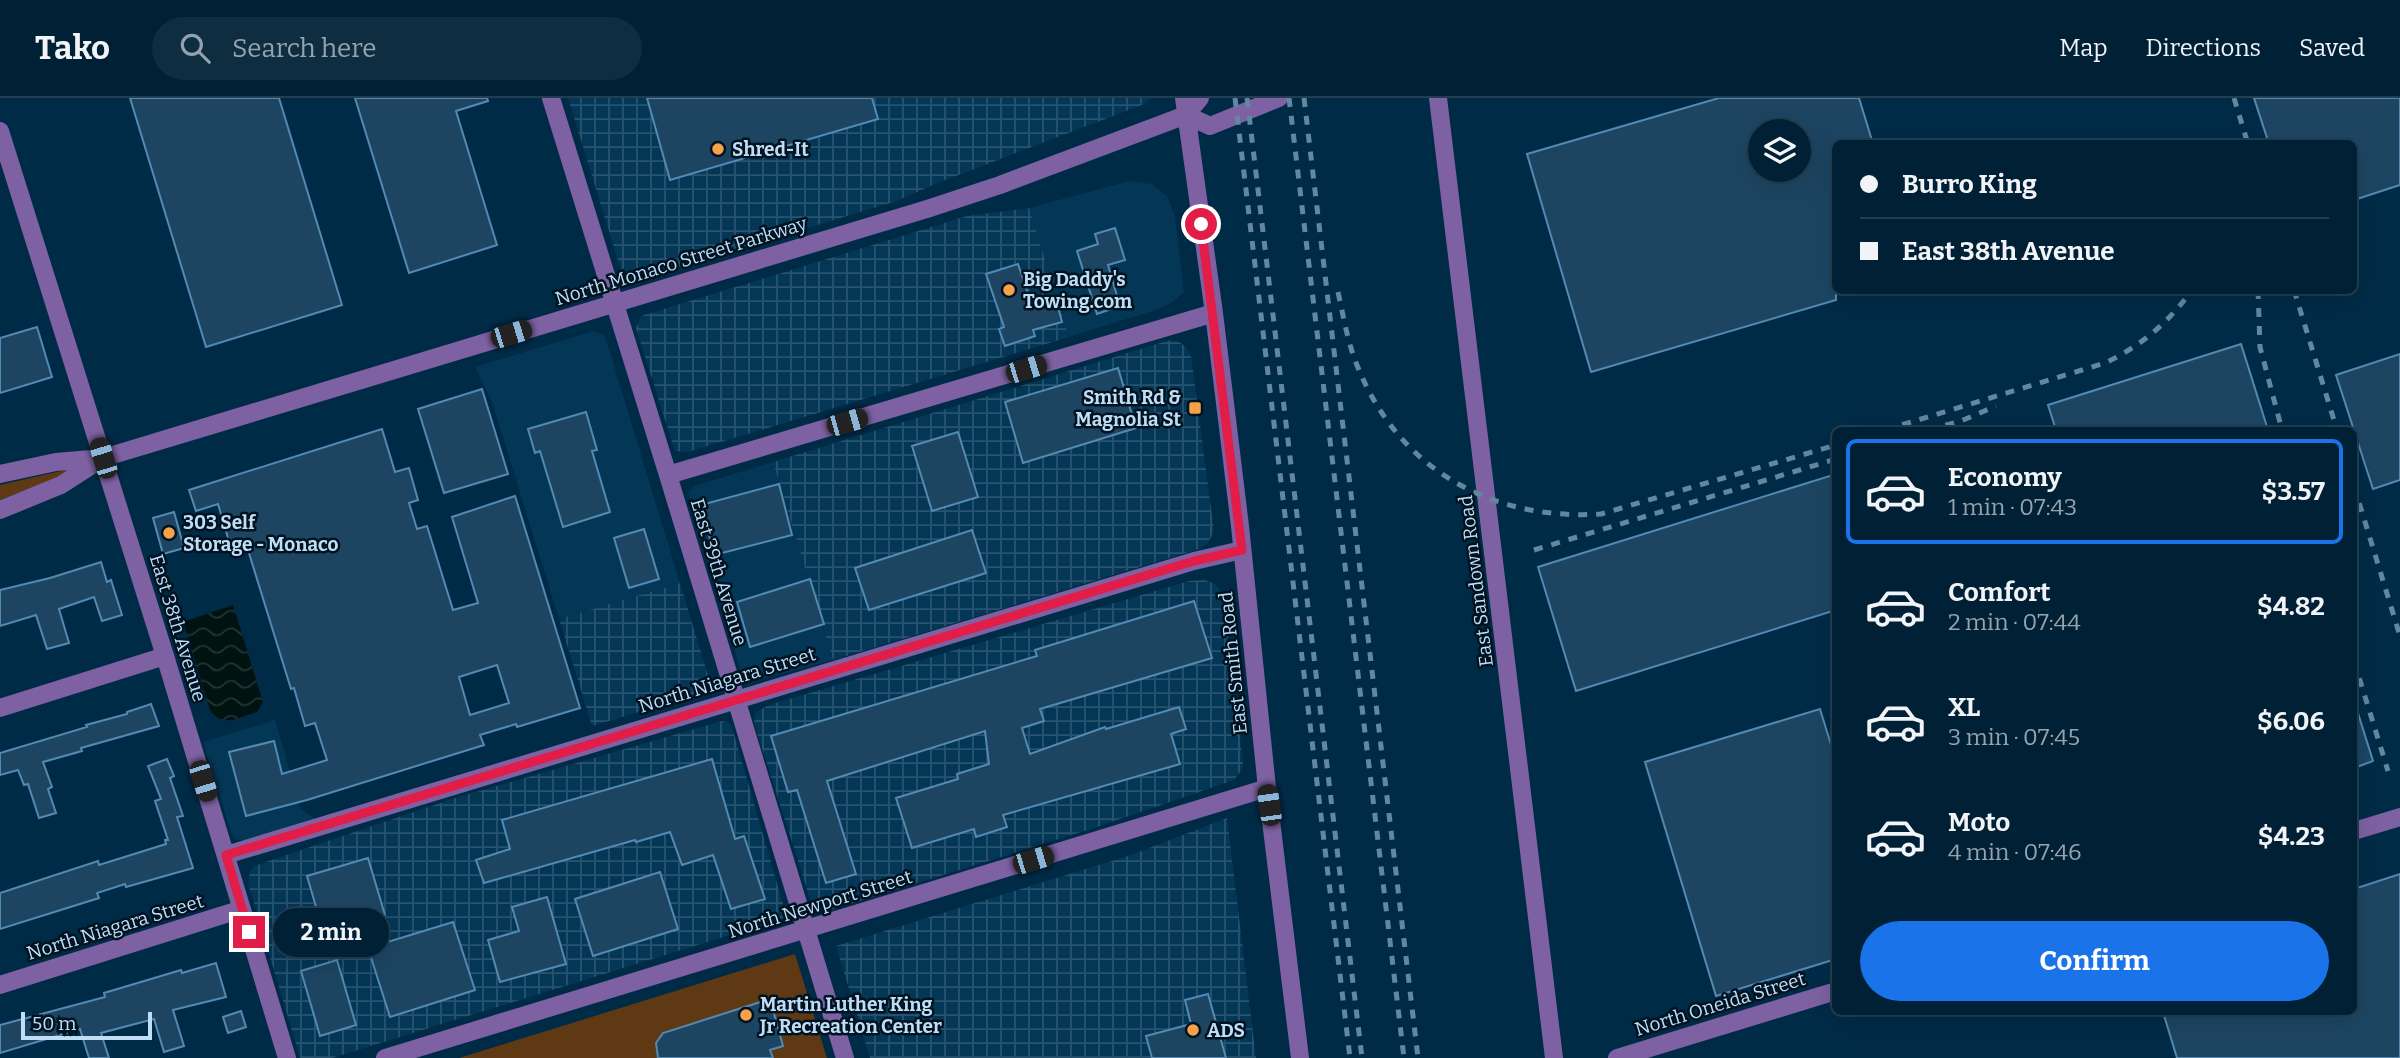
<!DOCTYPE html>
<meta charset="utf-8">
<style>
:root{--surface:#002035;--page:#0e2d41;--text:#f1f3f6;--muted:#95a3ad;--line:#223e50;--accent:#1a73e8}
body{margin:0;font-family:Bitter,serif;background:var(--page);color:var(--text);height:100vh;display:flex;flex-direction:column;font-size:26px;white-space:nowrap}
*{box-sizing:border-box;margin:0}
p{font-size:23px;color:var(--muted)}
.icon{flex:none;width:38px;height:38px;fill:none;stroke:currentColor;stroke-width:2;stroke-linecap:round;stroke-linejoin:round}
.map{position:relative;flex:1;overflow:hidden}
.panel{position:absolute;left:1832px;top:329px;width:525px;height:588px;display:flex;flex-direction:column;background:var(--surface);border-radius:10px;box-shadow:0 7px 28px #0002,0 0 0 2px var(--line)}
.panel>*{flex:none}
.top-card{position:absolute;left:1832px;top:42px;width:525px;height:154px;border-radius:10px;box-shadow:0 7px 28px #0002,0 0 0 2px var(--line);display:grid;align-content:center;height:154px;padding:0 28px;background:var(--surface)}
.buttons{position:absolute;left:1748px;top:21px;display:grid;gap:14px}
.buttons a{display:grid;place-items:center;width:63px;height:63px;border-radius:50%;background:var(--surface);box-shadow:0 7px 28px #0002,0 0 0 2px var(--line);font-size:35px}
.scale{position:absolute;left:21px;bottom:18px;width:131px;box-sizing:border-box;padding-left:7px;border:4px solid #c1ddf3;border-top:0;font-size:19px;line-height:24px;white-space:nowrap;color:#c1ddf3;-webkit-text-stroke:5px #001322;paint-order:stroke}
.end{position:absolute;width:32px;height:32px;margin:-16px;border:9px solid #e11d48;background:#fff;box-shadow:0 0 0 4px #fff}
.from{border-radius:50%}
.bubble{position:absolute;height:49px;border-radius:24px;background:var(--surface);box-shadow:0 7px 28px #0002,0 0 0 2px var(--line);font-size:23px;font-weight:700;line-height:49px;text-align:center}
.car{position:absolute;width:21px;height:42px;margin:-21px -10px;border-radius:9px;box-shadow:0 0 5px 2px #0007;background:linear-gradient(#222 24%,#8ab4d8 0 40%,#222 0 76%,#8ab4d8 0 86%,#222 0)}
.top-card b{display:flex;align-items:center;gap:24px;height:66px;font-size:26px}
.top-card b+b{border-top:2px solid var(--line)}
.top-card i{width:18px;height:18px;background:var(--text)}
ul{padding:12px 0 0;list-style:none}
li{display:flex;align-items:center;gap:21px;height:105px;margin:0 14px 10px;padding:0 14px;border:4px solid transparent;border-radius:10px}
li div{flex:1}
li b{display:block;font-size:26px}
li em{font-style:normal;font-weight:700}
li.on{border-color:var(--accent)}
li>.icon{width:63px;height:63px;stroke-width:1.5}
.cta{display:flex;gap:14px;margin-top:auto;padding:14px 28px}
.cta a{flex:1;height:80px;border-radius:42px;background:var(--accent);color:#fff;font-size:28px;font-weight:700;line-height:80px;text-align:center}
header{display:flex;align-items:center;gap:42px;box-sizing:border-box;height:98px;padding:0 35px;background:var(--surface);border-bottom:2px solid var(--line)}
header strong{font-size:33px}
nav{display:flex;gap:38px;margin-inline-start:auto;font-size:24px}
.search{width:490px;height:63px;background:var(--page);display:flex;align-items:center;gap:18px;box-sizing:border-box;padding:0 24px;border-radius:38px;color:var(--muted);font-size:26px}
.map>svg:first-child{display:block}
</style>
<header>
<strong>Tako</strong>
<div class="search"><svg class="icon" aria-label="search" viewBox="0 0 24 24"><circle cx="10" cy="10" r="6"/><path d="M15 15l6 6"/></svg>Search here</div>
<nav><a>Map</a><a>Directions</a><a>Saved</a></nav>
</header>
<div class="map">
<svg width="2400" height="960" viewBox="0 0 2400 960">
<defs>
<pattern id="industrial-grid" width="8" height="8" patternUnits="userSpaceOnUse" patternTransform="scale(1.75)"><rect width="8" height="8" fill="#043656"/><path d="M0 4h8M4 0v8" fill="none" stroke="#27536f"/></pattern>
<pattern id="water-waves" width="16" height="10" patternUnits="userSpaceOnUse" patternTransform="scale(1.75)"><rect width="16" height="10" fill="#001310"/><path d="M0 5q4-4 8 0t8 0" fill="none" stroke="#233533"/></pattern>
</defs>
<rect width="100%" height="100%" fill="#002b47"/>
<path fill="#043656" d="M 1129,83 L 1152,86 L 1168,99 L 1175,119 L 1184,194 L 1171,205 L 1159,211 L 1069,239 L 1029,110 Z
M 594,233 L 605,238 L 680,485 L 559,521 L 492,304 L 475,269 Z
M 773,364 L 833,562 L 758,582 L 752,582 L 740,571 L 688,395 L 694,388 Z
M 275,622 L 301,711 L 317,722 L 247,742 L 237,742 L 232,737 L 203,644 Z"/>
<path fill="url(#industrial-grid)" d="M 568,0 L 1152,0 L 1142,7 L 935,86 L 897,103 L 629,184 L 624,182 Z
M 1029,110 L 1069,239 L 688,354 L 676,353 L 674,350 L 636,230 L 641,218 L 967,118 Z
M 1170,242 L 1179,244 L 1186,249 L 1191,258 L 1214,433 L 1208,445 L 1199,451 L 833,562 L 773,364 Z
M 1204,482 L 1215,486 L 1223,497 L 1243,664 L 1242,671 L 1234,682 L 1094,730 L 824,814 L 813,810 L 755,628 L 754,621 L 756,614 L 769,607 L 1189,483 Z
M 680,485 L 709,581 L 707,590 L 699,596 L 592,628 L 559,521 Z
M 722,623 L 728,624 L 732,629 L 785,813 L 785,818 L 782,821 L 332,960 L 300,960 L 248,785 L 250,774 L 254,768 L 455,700 Z
M 1227,720 L 1256,960 L 870,960 L 836,848 L 1131,757 Z"/>
<path fill="#5e3913" d="M 70,371 L 71,374 L 0,402 L 0,387 Z
M 795,856 L 827,960 L 459,960 Z"/>
<path fill="url(#water-waves)" d="M 233,507 L 263,604 L 257,614 C 239,619 223,631 210,612 L 183,524 Z"/>
<path fill="#1d4562" stroke="#538ab3" stroke-width="2" fill-rule="evenodd" d="M 130,0 L 279,0 L 342,207 L 206,249 Z
M 355,0 L 487,0 L 488,3 L 456,13 L 497,147 L 409,175 Z
M 647,0 L 872,0 L 878,21 L 670,82 Z
M 1719,0 L 1859,0 L 1873,46 L 1836,46 L 1836,202 L 1591,274 L 1527,56 ZM 1760,33 L 1799,33 L 1799,72 L 1760,72 Z
M 2254,0 L 2400,0 L 2400,87 L 2354,102 L 2354,46 L 2269,46 Z
M 1115,130 L 1125,162 L 1108,167 L 1120,208 L 1097,216 L 1077,153 L 1098,146 L 1095,136 Z
M 1018,166 L 1032,207 L 1056,201 L 1062,224 L 1033,232 L 1035,238 L 1005,248 L 999,231 L 1004,229 L 986,176 Z
M 37,229 L 52,279 L 0,295 L 0,240 Z
M 2241,246 L 2268,332 L 2056,332 L 2048,307 Z
M 2400,256 L 2400,382 L 2373,391 L 2336,277 Z
M 1118,270 L 1136,330 L 1023,365 L 1005,304 Z
M 482,291 L 508,376 L 444,395 L 418,311 Z
M 586,314 L 597,352 L 592,353 L 610,414 L 563,429 L 540,353 L 535,355 L 528,331 Z
M 382,331 L 395,374 L 409,370 L 418,402 L 409,405 L 417,431 L 427,428 L 453,512 L 478,505 L 452,419 L 515,398 L 580,610 L 517,629 L 516,626 L 480,637 L 484,647 L 307,702 L 246,718 L 229,654 L 274,643 L 282,676 L 327,662 L 315,625 L 305,628 L 294,590 L 291,591 L 248,452 L 233,457 L 218,406 L 196,413 L 189,392 ZM 497,567 L 509,605 L 470,617 L 459,579 Z
M 958,334 L 978,399 L 932,413 L 912,348 Z
M 1836,376 L 1836,512 L 1576,593 L 1538,469 Z
M 779,386 L 792,437 L 714,457 L 701,407 Z
M 174,414 L 184,450 L 163,456 L 153,420 Z
M 644,431 L 659,481 L 629,490 L 614,440 Z
M 972,432 L 986,475 L 869,512 L 855,470 Z
M 101,464 L 107,484 L 111,482 L 122,517 L 102,523 L 94,499 L 59,511 L 69,545 L 47,551 L 36,517 L 0,528 L 0,492 L 50,480 Z
M 810,481 L 824,526 L 750,549 L 737,504 Z
M 1194,503 L 1212,560 L 1040,611 L 1044,623 L 1022,630 L 1030,656 L 1105,629 L 1106,631 L 1179,609 L 1186,631 L 1171,636 L 1180,666 L 1003,717 L 1007,729 L 976,739 L 974,731 L 912,750 L 896,700 L 958,681 L 957,676 L 989,666 L 985,633 L 827,683 L 856,776 L 826,785 L 797,692 L 788,694 L 771,638 L 1037,558 L 1035,552 Z
M 151,606 L 159,628 L 81,650 L 82,653 L 43,664 L 52,689 L 48,691 L 56,715 L 39,720 L 28,686 L 24,687 L 18,672 L 0,677 L 0,655 L 87,629 L 86,627 L 127,616 L 127,614 Z
M 1820,611 L 1836,663 L 1836,861 L 1716,898 L 1645,664 Z
M 2354,612 L 2357,612 L 2373,663 L 2354,670 Z
M 167,661 L 174,678 L 170,680 L 183,718 L 177,719 L 193,770 L 126,789 L 125,786 L 97,795 L 99,800 L 0,831 L 0,795 L 98,763 L 99,767 L 166,746 L 165,742 L 168,742 L 155,703 L 161,701 L 148,668 Z
M 712,661 L 735,741 L 744,738 L 765,801 L 731,811 L 713,757 L 682,767 L 670,734 L 636,744 L 635,742 L 484,785 L 476,762 L 510,751 L 502,722 Z
M 368,760 L 385,817 L 324,836 L 307,778 Z
M 660,774 L 678,831 L 593,858 L 575,801 Z
M 2400,776 L 2400,960 L 2177,960 L 2163,914 L 2354,914 L 2354,791 Z
M 547,799 L 566,866 L 500,884 L 488,842 L 519,833 L 512,809 Z
M 453,824 L 475,892 L 390,919 L 368,850 Z
M 337,862 L 356,927 L 320,938 L 301,873 Z
M 216,865 L 226,899 L 173,912 L 184,948 L 164,954 L 154,921 L 101,935 L 109,960 L 89,960 L 80,931 L 0,955 L 0,927 L 105,899 L 104,895 L 181,872 L 182,875 Z
M 1208,896 L 1226,960 L 1152,960 L 1146,938 L 1191,926 L 1185,902 Z
M 770,901 L 783,948 L 770,952 L 773,960 L 658,960 L 656,945 L 663,935 Z
M 241,913 L 246,929 L 228,935 L 223,919 Z"/>
<g fill="none" stroke-linecap="round" stroke-linejoin="round">
<path stroke="#7d61a2" stroke-width="18" d="M 551,0 L 668,377 L 845,960
M 1184,0 L 1214,215 L 1240,428 L 1267,690 L 1300,960
M 1438,0 L 1554,960
M 1186,17 L 1210,28 L 1279,0
M 1186,17 L 1200,0
M 0,33 L 165,558 L 287,960
M 0,376 L 56,364 L 103,360 L 927,111 L 1000,87 L 1186,17
M 668,377 L 1214,215
M 0,412 L 61,387 L 103,360
M 0,610 L 165,558
M 2354,733 L 2400,719
M 226,757 L 1194,463 L 1242,452
M 0,887 L 242,811
M 385,960 L 1267,690
M 1617,960 L 1836,893"/>
<path stroke="#6487a0" stroke-width="5" stroke-dasharray="9 9" stroke-linecap="butt" d="M 1235,0 L 1350,960
M 1247,0 L 1362,960
M 1289,0 L 1404,960
M 1304,0 L 1418,960
M 2234,0 L 2248,46
M 2258,192 L 2260,249 L 2282,332
M 2294,192 L 2337,332
M 1338,194 C 1344,221 1348,247 1359,272 C 1401,373 1494,423 1601,416 L 1836,347
M 1885,332 L 2105,265 C 2141,248 2168,225 2192,192
M 1928,332 L 1961,323 L 1996,308
M 2354,388 L 2400,538
M 1534,452 L 1836,361
M 2354,563 L 2388,673"/>
</g>
<g fill="none" stroke-linecap="round" stroke-linejoin="round">
<path stroke="#e11d48" stroke-width="9" d="M 249,834 L 226,757 L 1194,463 L 1242,452 L 1201,126"/>
</g>
<g fill="#f7a14a" stroke="#001322" stroke-width="2.5">
<circle cx="718" cy="51" r="7"/>
<circle cx="1009" cy="192" r="7"/>
<rect x="1188" y="303" width="14" height="14" rx="3.5"/>
<circle cx="169" cy="435" r="7"/>
<circle cx="746" cy="917" r="7"/>
<circle cx="1193" cy="932" r="7"/>
</g>
<g text-anchor="middle" dominant-baseline="central" stroke-width="5" stroke-linejoin="round" paint-order="stroke">
<g font-size="19" font-weight="bold" fill="#c1ddf3" stroke="#001322" text-anchor="start">
<text x="732" y="51">Shred-It</text>
<text x="1023" y="181">Big Daddy's<tspan x="1023" dy="22">Towing.com</tspan></text>
<text x="1181" y="299" text-anchor="end">Smith Rd &amp;<tspan x="1181" dy="22">Magnolia St</tspan></text>
<text x="183" y="424">303 Self<tspan x="183" dy="22">Storage - Monaco</tspan></text>
<text x="760" y="906">Martin Luther King<tspan x="760" dy="22">Jr Recreation Center</tspan></text>
<text x="1207" y="932">ADS</text>
</g>
<g font-size="19" fill="#c1ddf3" stroke="#001322">
<text transform="translate(681 163) rotate(-17)">North Monaco Street Parkway</text>
<text transform="translate(719 474) rotate(73)">East 39th Avenue</text>
<text transform="translate(1476 483) rotate(-97)">East Sandown Road</text>
<text transform="translate(178 530) rotate(73)">East 38th Avenue</text>
<text transform="translate(1233 565) rotate(-96)">East Smith Road</text>
<text transform="translate(727 582) rotate(-17)">North Niagara Street</text>
<text transform="translate(820 806) rotate(-17)">North Newport Street</text>
<text transform="translate(115 829) rotate(-17)">North Niagara Street</text>
<text transform="translate(1720 906) rotate(-17)">North Oneida Street</text>
</g>
</g>
</svg>
<div class="buttons">
<a><svg class="icon" aria-label="layers" viewBox="0 0 24 24"><path d="M12 4l9 5-9 5-9-5zM3 14l9 5 9-5"/></svg></a>
</div>
<div class="scale">50 m</div>
<i class="end from" style="left:1201px;top:126px"></i>
<i class="end" style="left:249px;top:834px"></i>
<div class="bubble" style="left:273px;top:810px;width:116px">2 min</div>
<i class="car" style="left:511px;top:236px;rotate:73deg"></i>
<i class="car" style="left:1026px;top:271px;rotate:73deg"></i>
<i class="car" style="left:847px;top:324px;rotate:74deg"></i>
<i class="car" style="left:103px;top:360px;rotate:343deg"></i>
<i class="car" style="left:203px;top:683px;rotate:163deg"></i>
<i class="car" style="left:1269px;top:707px;rotate:352deg"></i>
<i class="car" style="left:1033px;top:762px;rotate:73deg"></i>
<div class="top-card">
<b><i class="from"></i>Burro King</b>
<b><i></i>East 38th Avenue</b>
</div>
<section class="panel">
<ul>
<li class="on"><svg class="icon" aria-label="car" viewBox="0 0 24 24"><path d="M5 17H2v-5l4-1 3-4h7l3 4 3 1v5h-3M9 17h6M6 11h13"/><circle cx="7" cy="17" r="2"/><circle cx="17" cy="17" r="2"/></svg><div><b>Economy</b><p>1 min · 07:43</p></div><em>$3.57</em></li>
<li><svg class="icon" aria-label="car" viewBox="0 0 24 24"><path d="M5 17H2v-5l4-1 3-4h7l3 4 3 1v5h-3M9 17h6M6 11h13"/><circle cx="7" cy="17" r="2"/><circle cx="17" cy="17" r="2"/></svg><div><b>Comfort</b><p>2 min · 07:44</p></div><em>$4.82</em></li>
<li><svg class="icon" aria-label="car" viewBox="0 0 24 24"><path d="M5 17H2v-5l4-1 3-4h7l3 4 3 1v5h-3M9 17h6M6 11h13"/><circle cx="7" cy="17" r="2"/><circle cx="17" cy="17" r="2"/></svg><div><b>XL</b><p>3 min · 07:45</p></div><em>$6.06</em></li>
<li><svg class="icon" aria-label="car" viewBox="0 0 24 24"><path d="M5 17H2v-5l4-1 3-4h7l3 4 3 1v5h-3M9 17h6M6 11h13"/><circle cx="7" cy="17" r="2"/><circle cx="17" cy="17" r="2"/></svg><div><b>Moto</b><p>4 min · 07:46</p></div><em>$4.23</em></li>
</ul>
<div class="cta"><a>Confirm</a></div>
</section>
</div>
